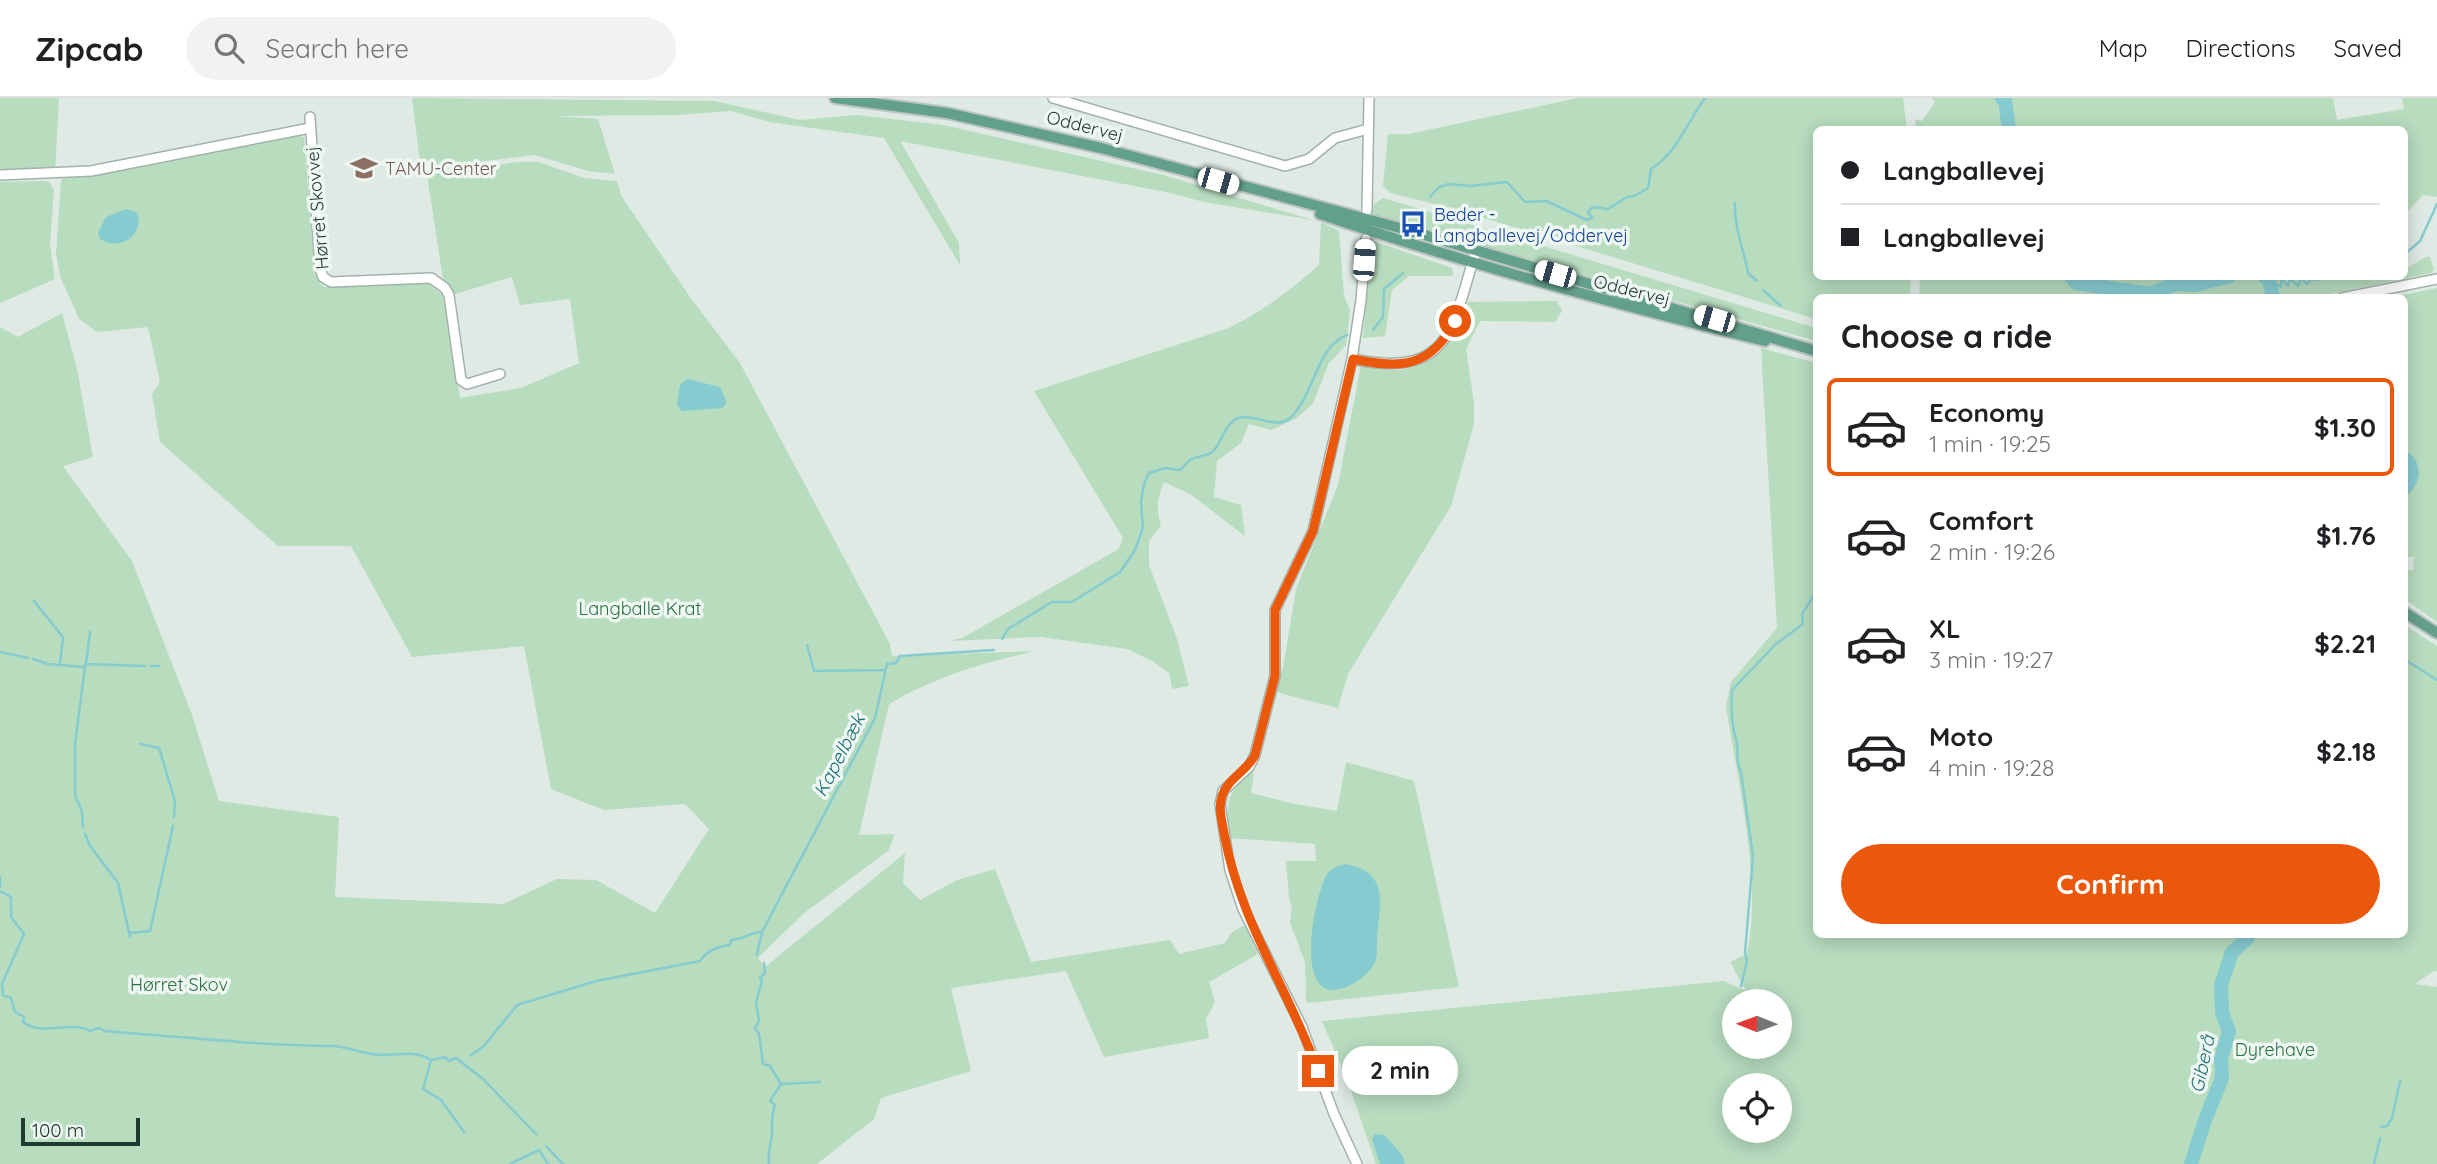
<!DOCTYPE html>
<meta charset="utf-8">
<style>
:root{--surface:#fff;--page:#f2f2f2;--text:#202124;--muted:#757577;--line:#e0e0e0;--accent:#ea580c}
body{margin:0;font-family:Quicksand,sans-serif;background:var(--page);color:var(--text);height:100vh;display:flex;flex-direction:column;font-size:26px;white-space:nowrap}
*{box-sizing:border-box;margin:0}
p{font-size:23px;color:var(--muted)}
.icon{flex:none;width:38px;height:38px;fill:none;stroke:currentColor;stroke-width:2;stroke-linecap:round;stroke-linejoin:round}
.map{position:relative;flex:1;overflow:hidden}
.details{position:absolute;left:1813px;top:196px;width:595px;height:644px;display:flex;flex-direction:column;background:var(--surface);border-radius:10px;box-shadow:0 4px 18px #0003}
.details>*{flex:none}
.top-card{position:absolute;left:1813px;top:28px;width:595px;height:154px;border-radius:10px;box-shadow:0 4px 18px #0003;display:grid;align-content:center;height:154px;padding:0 28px;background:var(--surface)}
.needle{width:46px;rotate:271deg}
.tools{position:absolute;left:1722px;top:891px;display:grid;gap:14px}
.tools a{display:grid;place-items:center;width:70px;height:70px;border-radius:50%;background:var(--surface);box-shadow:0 4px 18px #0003;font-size:35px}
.scale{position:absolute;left:21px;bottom:18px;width:119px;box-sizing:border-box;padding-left:7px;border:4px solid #203a31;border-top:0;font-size:19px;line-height:24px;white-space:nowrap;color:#203a31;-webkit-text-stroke:5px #eff7f2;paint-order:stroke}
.end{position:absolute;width:32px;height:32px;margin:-16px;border:9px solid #ea580c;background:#fff;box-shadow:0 0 0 4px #fff}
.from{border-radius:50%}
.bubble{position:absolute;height:49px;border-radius:24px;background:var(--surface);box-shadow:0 4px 18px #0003;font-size:23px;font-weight:800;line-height:49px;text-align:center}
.car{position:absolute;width:21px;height:42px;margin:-21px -10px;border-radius:9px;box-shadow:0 0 5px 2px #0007;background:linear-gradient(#fff 24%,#345 0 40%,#fff 0 76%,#345 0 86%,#fff 0)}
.top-card b{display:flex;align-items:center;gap:24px;height:66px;font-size:26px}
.top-card b+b{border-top:2px solid var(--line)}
.top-card i{width:18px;height:18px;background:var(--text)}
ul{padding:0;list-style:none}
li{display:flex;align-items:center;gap:21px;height:98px;margin:0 14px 10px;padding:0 14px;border:4px solid transparent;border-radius:10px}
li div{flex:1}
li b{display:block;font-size:26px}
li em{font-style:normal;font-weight:800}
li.selected{border-color:var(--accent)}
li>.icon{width:63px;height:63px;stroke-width:1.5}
h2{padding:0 28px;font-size:32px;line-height:84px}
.cta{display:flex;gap:14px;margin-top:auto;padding:14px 28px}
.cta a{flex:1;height:80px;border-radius:42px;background:var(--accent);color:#fff;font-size:28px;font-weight:800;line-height:80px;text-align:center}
header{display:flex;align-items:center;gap:42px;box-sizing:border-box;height:98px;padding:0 35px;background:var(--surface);border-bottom:2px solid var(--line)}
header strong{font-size:33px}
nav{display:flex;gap:38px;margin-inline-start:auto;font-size:24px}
.search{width:490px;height:63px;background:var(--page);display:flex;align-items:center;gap:18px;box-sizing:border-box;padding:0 24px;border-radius:38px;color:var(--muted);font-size:26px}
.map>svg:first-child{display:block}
</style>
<header>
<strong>Zipcab</strong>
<div class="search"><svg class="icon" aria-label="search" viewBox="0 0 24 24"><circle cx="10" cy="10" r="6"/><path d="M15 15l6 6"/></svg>Search here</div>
<nav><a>Map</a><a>Directions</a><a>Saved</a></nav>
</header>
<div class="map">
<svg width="2437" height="1066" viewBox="0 0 2437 1066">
<rect width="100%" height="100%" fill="#dfeae4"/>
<path fill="#b7dcbe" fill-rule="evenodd" d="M 0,0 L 59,0 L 55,72 L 0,73 Z
M 412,0 L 714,3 L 800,22 L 857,17 L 943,27 L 1163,77 L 1313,122 L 1204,104 L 1166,94 L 900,43 L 959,145 L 960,167 L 884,40 L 769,24 L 731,13 L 677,17 L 554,18 L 598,21 L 615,76 L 588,73 L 535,57 L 429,70 L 420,63 Z
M 1578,0 L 1903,0 L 1907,31 L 1816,32 L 1816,178 L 1911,179 L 1910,199 L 1816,200 L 1816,221 L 1455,111 L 1390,95 L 1383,88 L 1388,36 L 1409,36 Z
M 1932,0 L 2333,0 L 2337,22 L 2404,11 L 2402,0 L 2437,0 L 2437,99 L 2423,97 L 2405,116 L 2404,32 L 1917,32 L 1915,21 L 1922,23 L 1935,4 Z
M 292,37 L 304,39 L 315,177 L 324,189 L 428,185 L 444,198 L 460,300 L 521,290 L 579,265 L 570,201 L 520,207 L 512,179 L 455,196 L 443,181 L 427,77 L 517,64 L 539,64 L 584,80 L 617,83 L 622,99 L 690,199 L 740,265 L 890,546 L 892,558 L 1036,553 C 987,563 932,580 889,606 L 859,737 L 895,736 L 888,753 L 804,815 L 758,860 L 765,869 L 905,755 L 903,785 L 920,802 L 957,782 L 995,771 L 1031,864 L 1170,842 L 1179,856 L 1225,845 L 1232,834 L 1245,827 L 1258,856 L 1209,884 L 1215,904 L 1206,921 L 1209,940 L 1104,959 L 1066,873 L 951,890 L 971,973 L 881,1000 L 874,1021 L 817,1066 L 0,1066 L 0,229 L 18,239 L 62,215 L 77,271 L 93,359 L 63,368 L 132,463 L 191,614 L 219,703 L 339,719 L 335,799 L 503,806 L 557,781 L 596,782 L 655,815 L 709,731 L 685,706 L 604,712 L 551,691 L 524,548 L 412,559 L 351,448 L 278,448 L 160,344 L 152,296 L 160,284 L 148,229 L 97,234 L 79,221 L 60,178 L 56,155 L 61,84 L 63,79 Z
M 45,83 L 49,84 L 54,92 L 50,146 L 55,181 L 0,205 L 0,84 Z
M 1383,100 L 1816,230 L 1816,243 L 1372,117 L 1371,108 Z
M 1321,124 L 1339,133 L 1344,198 L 1350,213 L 1346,247 L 1329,265 L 1313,305 L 1297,320 L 1271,332 L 1249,326 L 1241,345 L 1217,363 L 1214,399 L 1241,407 L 1245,438 L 1190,396 L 1164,384 C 1157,400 1156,411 1161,428 L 1149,443 L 1149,467 L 1177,541 L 1189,588 L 1172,591 L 1169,575 L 1152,563 L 1127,551 L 1041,539 L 949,543 L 962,540 L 1119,451 L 1123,440 L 1034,293 L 1229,230 C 1264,213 1290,192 1319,167 Z
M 1371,142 L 1452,170 L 1453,178 L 1409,178 L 1392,192 L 1385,238 L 1363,240 Z
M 2426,159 L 2430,159 L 2434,172 L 2431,175 L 2316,199 L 1919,200 L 1920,179 L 2404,178 L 2405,171 Z
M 2437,190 L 2437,524 L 2405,501 L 2405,472 L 2413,472 L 2414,459 L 2405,459 L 2404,200 L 2389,200 Z
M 1557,203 L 1562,213 L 1555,224 L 1480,223 L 1466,251 L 1474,305 L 1474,326 L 1451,408 L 1348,576 L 1338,610 L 1283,596 L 1275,592 L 1283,570 L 1296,491 L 1338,387 L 1361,267 C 1373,269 1388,273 1400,272 C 1439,267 1455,236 1468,204 Z
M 1761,250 L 1816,265 L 1816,836 L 2404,836 L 2405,527 L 2437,548 L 2437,874 L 2435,872 L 2415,886 L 2437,889 L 2437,1066 L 1376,1066 L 1348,984 L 1322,923 L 1724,883 L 1746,893 L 1730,864 L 1747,856 C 1763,784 1737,681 1726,608 L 1731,584 L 1777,530 ZM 1734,903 L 1780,903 L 1780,948 L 1734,948 ZM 1734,987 L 1780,987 L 1780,1032 L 1734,1032 Z
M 1346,664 L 1414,683 L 1459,889 L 1309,905 L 1306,903 L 1305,864 L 1290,825 L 1292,809 L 1289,800 L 1286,763 L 1316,763 L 1315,746 L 1229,740 C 1227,707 1224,699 1249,675 L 1254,676 L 1251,695 L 1294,706 L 1337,713 Z"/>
<path fill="#86cbd0" d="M 126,111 L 136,114 L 139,121 C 138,142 118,152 100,141 L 98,135 L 106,119 Z
M 687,281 L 720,289 L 727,305 L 722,310 L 682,313 L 677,307 L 680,287 Z
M 1345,766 C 1388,773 1381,803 1377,837 C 1377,846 1378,861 1373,868 C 1364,880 1348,892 1332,892 C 1296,890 1315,797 1327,776 C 1331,770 1338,768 1345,766 Z
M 1375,1036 L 1384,1037 L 1402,1057 L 1405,1066 L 1380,1066 L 1372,1041 Z"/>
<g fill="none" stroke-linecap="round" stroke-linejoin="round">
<path stroke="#86cbd0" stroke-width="2.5" d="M 1430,99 L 1439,89 L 1449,86 L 1470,88 L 1507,84 L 1525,104 L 1546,103 L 1587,122 L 1592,120 L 1588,114 L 1593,109 L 1608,111 L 1627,99 L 1634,98 L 1648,90 L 1651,71 C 1676,56 1688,23 1705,0
M 1735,105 C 1734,131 1744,151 1748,175 L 1757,183
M 2404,157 L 2420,143 L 2437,106
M 2344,180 L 2354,178
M 2269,182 L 2281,189 L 2281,180 L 2288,188 L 2290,180 L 2298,188 L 2301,181 L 2307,186 L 2311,181 L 2318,182
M 1763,192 L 1780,207
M 1373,232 L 1383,219 L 1384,191 L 1403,175
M 34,503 L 63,539 L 60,566
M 1002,541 L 1008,531 L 1052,504 L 1072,504 L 1120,474 L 1135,452 L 1143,430 L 1141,404 L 1144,386 L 1149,375 L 1165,370 L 1180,372 C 1184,369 1188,362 1192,361 C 1202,356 1208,360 1216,350 C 1223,339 1228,320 1243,319 C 1257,318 1279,331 1290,320 C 1314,299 1316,248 1347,237
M 807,547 L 814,573 L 885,572
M 0,554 L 28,560
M 33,561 L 48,566 L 85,569 L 75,646 L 75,697 L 82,714 L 83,729
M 2404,561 L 2437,582
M 86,565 L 90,534
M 151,568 L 159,568
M 85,569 L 85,566 L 145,568
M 140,646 L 159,650 L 175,703 L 174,719
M 85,736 L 90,748 L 118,785 L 130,839
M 0,779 L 0,789
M 0,793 L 11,799 L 11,819 L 24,836 L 2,886 L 3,897 L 11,900 L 15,914 L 24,919 L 23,924 C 42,939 70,922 90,933 L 99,930 L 105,933 C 180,939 256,947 331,948 C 348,948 367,958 384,957 C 401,957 415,952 431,962 L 445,959 L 449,963 L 456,960 L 483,981 L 536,1036
M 130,835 L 150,833 L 173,728
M 757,856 L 762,834 L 875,620 L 887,566 L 896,565 L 900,558 L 994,552
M 764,865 L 765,875 L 760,880 L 762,883 L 756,904 L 759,923 L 755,930 L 759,936 L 763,966 L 770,968 L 781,986 L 770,1003 L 775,1007 C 771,1018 772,1026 772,1036 C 771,1047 767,1055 769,1066
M 1741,888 L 1747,863 L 1745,855 L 1753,758 L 1741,674 C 1734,660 1740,654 1736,641 C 1731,626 1731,610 1732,592 L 1776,546 L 1803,526 L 1802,516 L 1816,494
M 471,957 L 483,949 L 517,907 L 596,883 L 700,863 C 708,852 716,849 730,847 L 731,842 C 743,842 750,834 762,834
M 431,962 L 423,991 L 441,1002 L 464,1034
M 781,986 L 820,984
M 2381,1029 L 2387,1028 L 2392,1020 L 2400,983
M 546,1048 L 563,1066
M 510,1066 L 539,1052 L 548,1066
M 2374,1066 L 2380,1040"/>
<path stroke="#86cbd0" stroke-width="14" d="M 2002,0 L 2005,2 L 2009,32
M 2070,178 L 2076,185 L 2151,196 L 2175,186 L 2195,187 L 2230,178
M 2264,178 L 2269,182 L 2273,200
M 2404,360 C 2416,369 2413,381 2404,391
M 2191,1066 L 2205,1022 L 2222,980 L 2221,961 L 2229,933 L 2222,915 L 2221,887 L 2232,854 L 2248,840 L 2248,836"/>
<g stroke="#a2b2ab" stroke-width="12">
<path id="minor" d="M 1053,0 L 1285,68 L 1309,61 L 1335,40 L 1368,31
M 310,19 L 320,170 L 323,179 L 331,184 L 431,180 L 445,190 L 449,197 L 461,282 L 467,286 L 500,276
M 0,77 L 91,73 L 310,30
M 1367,112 L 1369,0
M 2342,200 L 2437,181
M 1352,261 C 1448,280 1451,236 1474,159
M 1357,1066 L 1334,1016 L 1302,929 L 1243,811 L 1230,772 L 1220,706 L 1223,693 L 1249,669 L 1255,657 L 1275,578 L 1275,512 L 1313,433 L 1352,261 L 1361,202 L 1366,141"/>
</g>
<g stroke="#bcc4c1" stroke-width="14">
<path id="major" d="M 835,0 L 947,15 L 1101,50 L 1411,133 L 1816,253
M 1320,116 C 1467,166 1615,206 1765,243
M 2404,514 L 2437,535"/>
</g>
<use href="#minor" stroke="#fff" stroke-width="9"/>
<use href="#major" stroke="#63a08b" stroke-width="10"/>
</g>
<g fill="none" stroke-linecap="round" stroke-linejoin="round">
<path stroke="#ea580c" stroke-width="9" d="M 1318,973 C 1288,890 1240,824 1224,735 C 1222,723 1218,710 1222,698 C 1227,681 1247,673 1255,657 L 1275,578 L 1275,512 L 1313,433 L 1353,261 C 1400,271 1431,270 1455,223"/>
</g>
<defs>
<g id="school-bare" transform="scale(2.1)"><path d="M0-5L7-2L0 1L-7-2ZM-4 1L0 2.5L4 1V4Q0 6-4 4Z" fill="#8d6e63" stroke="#eff7f2" stroke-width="2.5" paint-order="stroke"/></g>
<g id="bus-bare" transform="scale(2.1)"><path d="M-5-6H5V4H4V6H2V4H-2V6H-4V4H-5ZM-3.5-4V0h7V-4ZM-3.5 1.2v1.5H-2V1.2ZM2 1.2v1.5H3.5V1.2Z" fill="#1a4fb4" stroke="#eff7f2" stroke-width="2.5" paint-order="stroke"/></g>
</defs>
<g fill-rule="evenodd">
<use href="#school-bare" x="364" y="70"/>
<use href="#bus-bare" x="1413" y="126"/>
</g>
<g text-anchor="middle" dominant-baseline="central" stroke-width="7" stroke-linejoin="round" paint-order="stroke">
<g font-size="18" fill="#203a31" stroke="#eff7f2">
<text transform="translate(1085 28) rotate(14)">Oddervej</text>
<text transform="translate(317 110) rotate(-95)">Hørret Skovvej</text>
<text transform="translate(1632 192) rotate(14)">Oddervej</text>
</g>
<g font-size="18" fill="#785e54" stroke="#eff7f2" text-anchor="start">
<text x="385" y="70">TAMU-Center</text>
</g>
<g font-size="18" fill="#164399" stroke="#eff7f2" text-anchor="start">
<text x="1434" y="116">Beder -<tspan x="1434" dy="21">Langballevej/Oddervej</tspan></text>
</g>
<g font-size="18" fill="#2a7140" stroke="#eff7f2">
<text x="640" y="510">Langballe Krat</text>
<text x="179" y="886">Hørret Skov</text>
<text x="2275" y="951">Dyrehave</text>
</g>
<g font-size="19" font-style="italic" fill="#1b6e75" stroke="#eff7f2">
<text transform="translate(839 657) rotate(-63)">Kapelbæk</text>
<text transform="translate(2202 966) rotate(-78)">Giberå</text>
</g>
</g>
</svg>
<div class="tools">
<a><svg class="needle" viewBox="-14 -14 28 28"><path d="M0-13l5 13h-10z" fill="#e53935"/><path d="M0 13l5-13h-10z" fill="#757577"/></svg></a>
<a><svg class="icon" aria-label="locate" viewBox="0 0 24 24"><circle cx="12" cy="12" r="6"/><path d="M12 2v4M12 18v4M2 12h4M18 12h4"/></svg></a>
</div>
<div class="scale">100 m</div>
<i class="end from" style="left:1455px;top:223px"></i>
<i class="end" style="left:1318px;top:973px"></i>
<div class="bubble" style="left:1342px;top:948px;width:116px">2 min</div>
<i class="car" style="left:1218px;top:83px;rotate:106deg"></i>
<i class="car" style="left:1364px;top:162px;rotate:4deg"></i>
<i class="car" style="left:1555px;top:176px;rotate:286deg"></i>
<i class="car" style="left:1714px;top:221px;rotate:286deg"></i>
<div class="top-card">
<b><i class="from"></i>Langballevej</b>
<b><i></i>Langballevej</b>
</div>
<section class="details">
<h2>Choose a ride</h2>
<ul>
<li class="selected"><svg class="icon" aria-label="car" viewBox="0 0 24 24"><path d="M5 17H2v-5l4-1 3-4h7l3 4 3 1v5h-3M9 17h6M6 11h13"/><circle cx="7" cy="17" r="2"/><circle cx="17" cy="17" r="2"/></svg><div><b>Economy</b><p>1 min · 19:25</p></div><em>$1.30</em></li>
<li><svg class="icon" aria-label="car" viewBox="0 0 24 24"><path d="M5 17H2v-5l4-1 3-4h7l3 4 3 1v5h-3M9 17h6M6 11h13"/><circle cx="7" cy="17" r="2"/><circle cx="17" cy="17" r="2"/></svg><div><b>Comfort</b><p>2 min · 19:26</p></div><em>$1.76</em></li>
<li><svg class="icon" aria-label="car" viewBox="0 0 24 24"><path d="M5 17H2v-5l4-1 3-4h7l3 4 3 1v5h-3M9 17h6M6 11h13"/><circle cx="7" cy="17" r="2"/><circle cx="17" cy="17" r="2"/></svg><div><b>XL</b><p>3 min · 19:27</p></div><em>$2.21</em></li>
<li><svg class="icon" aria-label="car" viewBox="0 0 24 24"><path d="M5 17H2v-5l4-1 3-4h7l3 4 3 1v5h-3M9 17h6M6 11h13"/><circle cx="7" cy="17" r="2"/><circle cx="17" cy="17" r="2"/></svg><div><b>Moto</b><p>4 min · 19:28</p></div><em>$2.18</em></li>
</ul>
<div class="cta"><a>Confirm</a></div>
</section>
</div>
